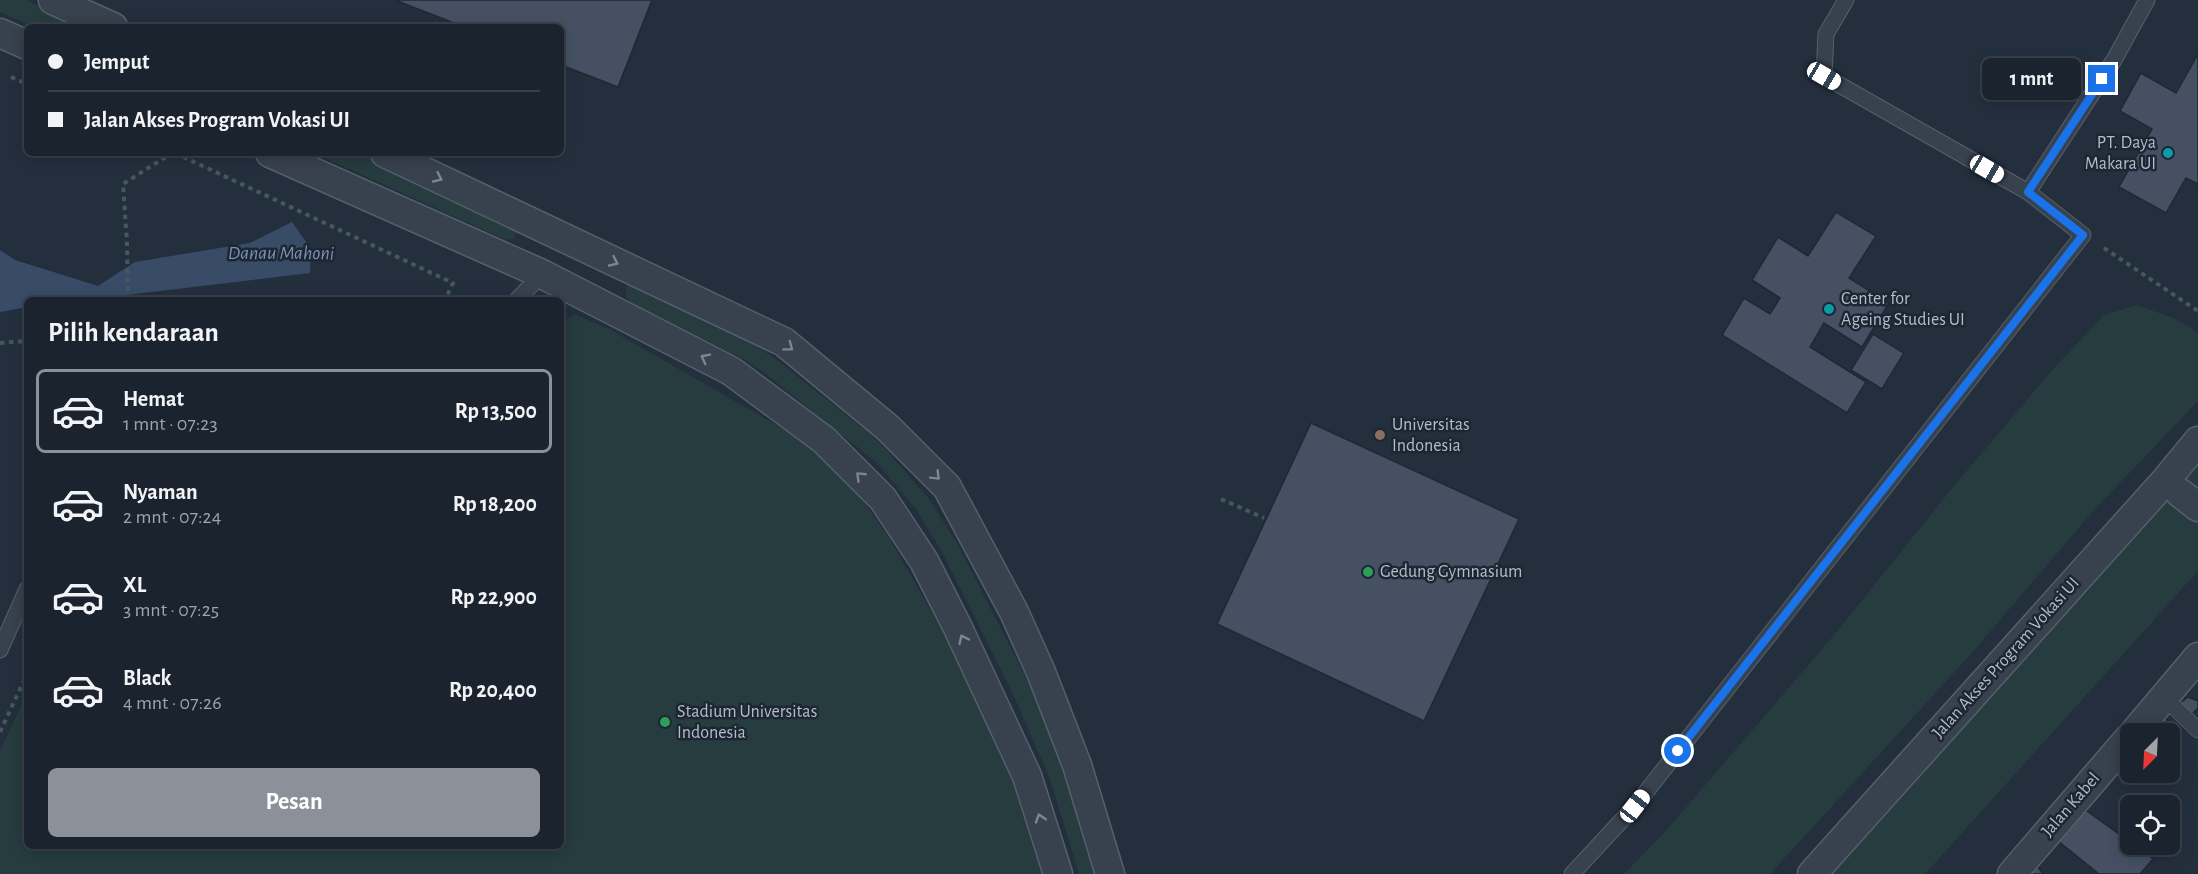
<!DOCTYPE html>
<html lang="id">
<meta charset="utf-8">
<style>
:root{--surface:#1b232e;--page:#282f3a;--text:#f1f3f6;--muted:#a0a4aa;--line:#39404a;--accent:#8c9099}
body{margin:0;font-family:"Alegreya Sans",sans-serif;background:var(--page);color:var(--text);height:100vh;display:flex;flex-direction:column;font-size:22px;white-space:nowrap}
*{box-sizing:border-box;margin:0}
p{font-size:20px;color:var(--muted)}
.icon{flex:none;width:33px;height:33px;fill:none;stroke:currentColor;stroke-width:2;stroke-linecap:round;stroke-linejoin:round}
.map{position:relative;flex:1;overflow:hidden}
.details{position:absolute;left:24px;top:297px;width:540px;height:552px;display:flex;flex-direction:column;background:var(--surface);border-radius:9px;box-shadow:0 3px 15px #0003,0 0 0 2px var(--line)}
.details>*{flex:none}
.top-card{position:absolute;left:24px;top:24px;width:540px;height:132px;border-radius:9px;box-shadow:0 3px 15px #0003,0 0 0 2px var(--line);display:grid;align-content:center;height:132px;padding:0 24px;background:var(--surface)}
.needle{width:39px;rotate:204deg}
.fabs{position:absolute;left:2120px;top:723px;display:grid;gap:12px}
.fabs a{display:grid;place-items:center;width:60px;height:60px;border-radius:9px;background:var(--surface);box-shadow:0 3px 15px #0003,0 0 0 2px var(--line);font-size:30px}
.end{position:absolute;width:27px;height:27px;margin:-14px;border:8px solid #1a73e8;background:#fff;box-shadow:0 0 0 3px #fff}
.from{border-radius:50%}
.bubble{position:absolute;height:42px;border-radius:9px;background:var(--surface);box-shadow:0 3px 15px #0003,0 0 0 2px var(--line);font-size:20px;font-weight:700;line-height:42px;text-align:center}
.car{position:absolute;width:18px;height:36px;margin:-18px -9px;border-radius:8px;box-shadow:0 0 4px 2px #0007;background:linear-gradient(#fff 24%,#345 0 40%,#fff 0 76%,#345 0 86%,#fff 0)}
.top-card b{display:flex;align-items:center;gap:21px;height:57px;font-size:22px}
.top-card b+b{border-top:2px solid var(--line)}
.top-card i{width:15px;height:15px;background:var(--text)}
ul{padding:0;list-style:none}
li{display:flex;align-items:center;gap:18px;height:84px;margin:0 12px 9px;padding:0 12px;border:3px solid transparent;border-radius:9px}
li div{flex:1}
li b{display:block;font-size:22px}
li em{font-style:normal;font-weight:700}
li.selected{border-color:var(--accent)}
li>.icon{width:54px;height:54px;stroke-width:1.5}
h2{padding:0 24px;font-size:27px;line-height:72px}
.primary-button{display:flex;gap:12px;margin-top:auto;padding:12px 24px}
.primary-button a{flex:1;height:69px;border-radius:9px;background:var(--accent);color:#fff;font-size:24px;font-weight:700;line-height:69px;text-align:center}
.map>svg:first-child{display:block}
</style>
<div class="map">
<svg width="2198" height="874" viewBox="0 0 2198 874">
<rect width="100%" height="100%" fill="#242f3e"/>
<path fill="#263c3f" d="M 0,0 L 26,0 L 84,27 L 33,27 L 0,12 Z
M 314,153 L 360,153 L 430,186 L 518,230 L 514,239 L 506,240 Z
M 634,283 L 769,354 L 869,433 L 888,452 L 929,499 L 958,545 L 1030,685 L 1066,771 L 1099,874 L 1079,874 L 1050,779 L 1013,694 L 943,554 L 916,509 L 877,463 L 762,371 L 744,359 L 633,304 C 627,298 624,294 627,286 Z
M 2137,305 L 2176,319 L 2198,333 L 2198,401 L 2095,509 L 1971,654 L 1770,874 L 1624,874 L 1664,833 L 1834,635 L 1958,481 L 2055,367 L 2104,315 Z
M 576,315 L 611,330 L 799,438 L 849,482 L 888,536 L 959,660 L 1027,808 L 1048,874 L 0,874 L 0,751 L 27,693 L 27,846 L 561,846 L 561,321 Z
M 2198,464 L 2198,571 L 1925,874 L 1832,874 L 1907,792 L 2131,532 Z"/>
<path fill="#394c67" d="M 292,222 L 311,249 L 310,273 L 85,300 L 27,300 L 27,307 L 0,312 L 0,250 L 15,260 L 98,286 L 135,262 L 250,243 Z"/>
<path fill="#455162" stroke="#1f2835" stroke-width="1.5" d="M 395,0 L 652,0 L 618,87 L 561,65 L 561,27 L 464,27 Z
M 2198,54 L 2198,184 L 2186,178 L 2166,213 L 2119,187 L 2152,129 L 2120,111 L 2141,73 L 2176,93 Z
M 1836,212 L 1876,236 L 1849,278 L 1889,303 L 1862,347 L 1824,323 L 1810,347 L 1866,382 L 1847,413 L 1722,335 L 1744,298 L 1770,314 L 1780,298 L 1752,280 L 1778,237 L 1808,256 Z
M 1873,334 L 1904,353 L 1882,389 L 1851,370 Z
M 1311,423 L 1519,519 L 1424,721 L 1217,624 Z
M 2188,697 L 2198,701 L 2198,708 L 2191,715 L 2176,706 Z
M 2164,717 L 2170,723 L 2162,732 L 2155,725 Z
M 2130,754 L 2130,772 L 2141,772 L 2137,777 L 2118,765 Z
M 2084,809 L 2130,842 L 2130,844 L 2133,844 L 2153,859 L 2140,874 L 2099,874 L 2057,840 Z
M 2038,867 L 2043,874 L 2028,874 Z"/>
<g fill="none" stroke-linecap="round" stroke-linejoin="round">
<g stroke="#565f6c" stroke-width="17">
<path id="service" d="M 2028,192 L 2114,60 L 2147,0
M 517,300 L 542,274
M 0,650 L 27,589
M 2164,697 L 2198,730
M 1572,874 L 1635,806 L 2083,235 L 2028,192 L 1824,76 L 1826,34 L 1846,0"/>
</g>
<g stroke="#565f6c" stroke-width="31">
<path id="minor" d="M 53,0 L 113,27
M 0,33 L 27,45
M 270,153 L 542,274 L 731,371 L 824,440 L 883,499 L 924,561 L 958,628 L 1027,776 L 1058,874
M 385,153 L 784,342 L 888,428 L 947,487 L 1014,612 L 1041,672 L 1077,765 L 1110,874
M 2180,493 L 2198,507
M 2133,734 L 2198,657
M 1812,874 L 2165,481 L 2198,441
M 2012,874 L 2130,737"/>
</g>
<path stroke="#44595c" stroke-width="4" stroke-dasharray="4.5 4.5" stroke-linecap="butt" d="M 11,77 L 27,84
M 175,153 L 453,283 L 445,300
M 2104,248 L 2198,311
M 128,300 L 127,243 L 123,184 L 172,153
M 0,343 L 27,341
M 1221,499 L 1264,518
M 0,732 L 27,674"/>
<use href="#service" stroke="#38414e" stroke-width="15"/>
<use href="#minor" stroke="#38414e" stroke-width="28"/>
</g>
<defs><path id="oneway-chevron" d="M-2-3.5L2.5 0L-2 3.5" fill="none" stroke-width="1.6" stroke-linecap="round" stroke-linejoin="round" transform="scale(1.5)"/></defs>
<g stroke="#7c8592">
<use href="#oneway-chevron" transform="translate(438 178) rotate(25)"/>
<use href="#oneway-chevron" transform="translate(614 262) rotate(25)"/>
<use href="#oneway-chevron" transform="translate(789 347) rotate(37)"/>
<use href="#oneway-chevron" transform="translate(705 358) rotate(-153)"/>
<use href="#oneway-chevron" transform="translate(860 476) rotate(-136)"/>
<use href="#oneway-chevron" transform="translate(936 476) rotate(45)"/>
<use href="#oneway-chevron" transform="translate(963 639) rotate(-115)"/>
<use href="#oneway-chevron" transform="translate(1040 818) rotate(-108)"/>
</g>
<g fill="none" stroke-linecap="round" stroke-linejoin="round">
<path stroke="#1a73e8" stroke-width="8" d="M 1678,751 L 2083,235 L 2028,192 L 2102,79"/>
</g>
<g fill="#0f9aa8" stroke="#1d2633" stroke-width="2">
<circle cx="2168" cy="153" r="6"/>
<circle cx="1829" cy="309" r="6"/>
</g>
<circle fill="#8d6e63" stroke="#1d2633" stroke-width="2" cx="1380" cy="435" r="6"/>
<g fill="#2e9e5b" stroke="#1d2633" stroke-width="2">
<circle cx="1368" cy="572" r="6"/>
<circle cx="665" cy="722" r="6"/>
</g>
<g text-anchor="middle" dominant-baseline="central" stroke-width="5" stroke-linejoin="round" paint-order="stroke">
<g font-size="18" fill="#b4bcc9" stroke="#1d2633" text-anchor="start">
<text x="2156" y="143" text-anchor="end">PT. Daya<tspan x="2156" dy="21">Makara UI</tspan></text>
<text x="1841" y="299">Center for<tspan x="1841" dy="21">Ageing Studies UI</tspan></text>
<text x="1392" y="425">Universitas<tspan x="1392" dy="21">Indonesia</tspan></text>
<text x="1380" y="572">Gedung Gymnasium</text>
<text x="677" y="712">Stadium Universitas<tspan x="677" dy="21">Indonesia</tspan></text>
</g>
<g font-size="18" fill="#b4bcc9" stroke="#1d2633">
<text transform="translate(2006 658) rotate(-48)">Jalan Akses Program Vokasi UI</text>
<text transform="translate(2071 805) rotate(-49)">Jalan Kabel</text>
</g>
<g font-size="20" font-style="italic" fill="#7c92b1" stroke="#1d2633">
<text x="281" y="253">Danau Mahoni</text>
</g>
</g>
</svg>
<div class="fabs">
<a><svg class="needle" viewBox="-14 -14 28 28"><path d="M0-13l5 13h-10z" fill="#e53935"/><path d="M0 13l5-13h-10z" fill="#a0a4aa"/></svg></a>
<a><svg class="icon" aria-label="locate" viewBox="0 0 24 24"><circle cx="12" cy="12" r="6"/><path d="M12 2v4M12 18v4M2 12h4M18 12h4"/></svg></a>
</div>
<i class="end from" style="left:1678px;top:751px"></i>
<i class="end" style="left:2102px;top:79px"></i>
<div class="bubble" style="left:1982px;top:58px;width:99px">1 mnt</div>
<i class="car" style="left:1824px;top:76px;rotate:120deg"></i>
<i class="car" style="left:1987px;top:169px;rotate:120deg"></i>
<i class="car" style="left:1635px;top:806px;rotate:38deg"></i>
<div class="top-card">
<b><i class="from"></i>Jemput</b>
<b><i></i>Jalan Akses Program Vokasi UI</b>
</div>
<section class="details">
<h2>Pilih kendaraan</h2>
<ul>
<li class="selected"><svg class="icon" aria-label="car" viewBox="0 0 24 24"><path d="M5 17H2v-5l4-1 3-4h7l3 4 3 1v5h-3M9 17h6M6 11h13"/><circle cx="7" cy="17" r="2"/><circle cx="17" cy="17" r="2"/></svg><div><b>Hemat</b><p>1 mnt · 07:23</p></div><em>Rp 13,500</em></li>
<li><svg class="icon" aria-label="car" viewBox="0 0 24 24"><path d="M5 17H2v-5l4-1 3-4h7l3 4 3 1v5h-3M9 17h6M6 11h13"/><circle cx="7" cy="17" r="2"/><circle cx="17" cy="17" r="2"/></svg><div><b>Nyaman</b><p>2 mnt · 07:24</p></div><em>Rp 18,200</em></li>
<li><svg class="icon" aria-label="car" viewBox="0 0 24 24"><path d="M5 17H2v-5l4-1 3-4h7l3 4 3 1v5h-3M9 17h6M6 11h13"/><circle cx="7" cy="17" r="2"/><circle cx="17" cy="17" r="2"/></svg><div><b>XL</b><p>3 mnt · 07:25</p></div><em>Rp 22,900</em></li>
<li><svg class="icon" aria-label="car" viewBox="0 0 24 24"><path d="M5 17H2v-5l4-1 3-4h7l3 4 3 1v5h-3M9 17h6M6 11h13"/><circle cx="7" cy="17" r="2"/><circle cx="17" cy="17" r="2"/></svg><div><b>Black</b><p>4 mnt · 07:26</p></div><em>Rp 20,400</em></li>
</ul>
<div class="primary-button"><a>Pesan</a></div>
</section>
</div>
